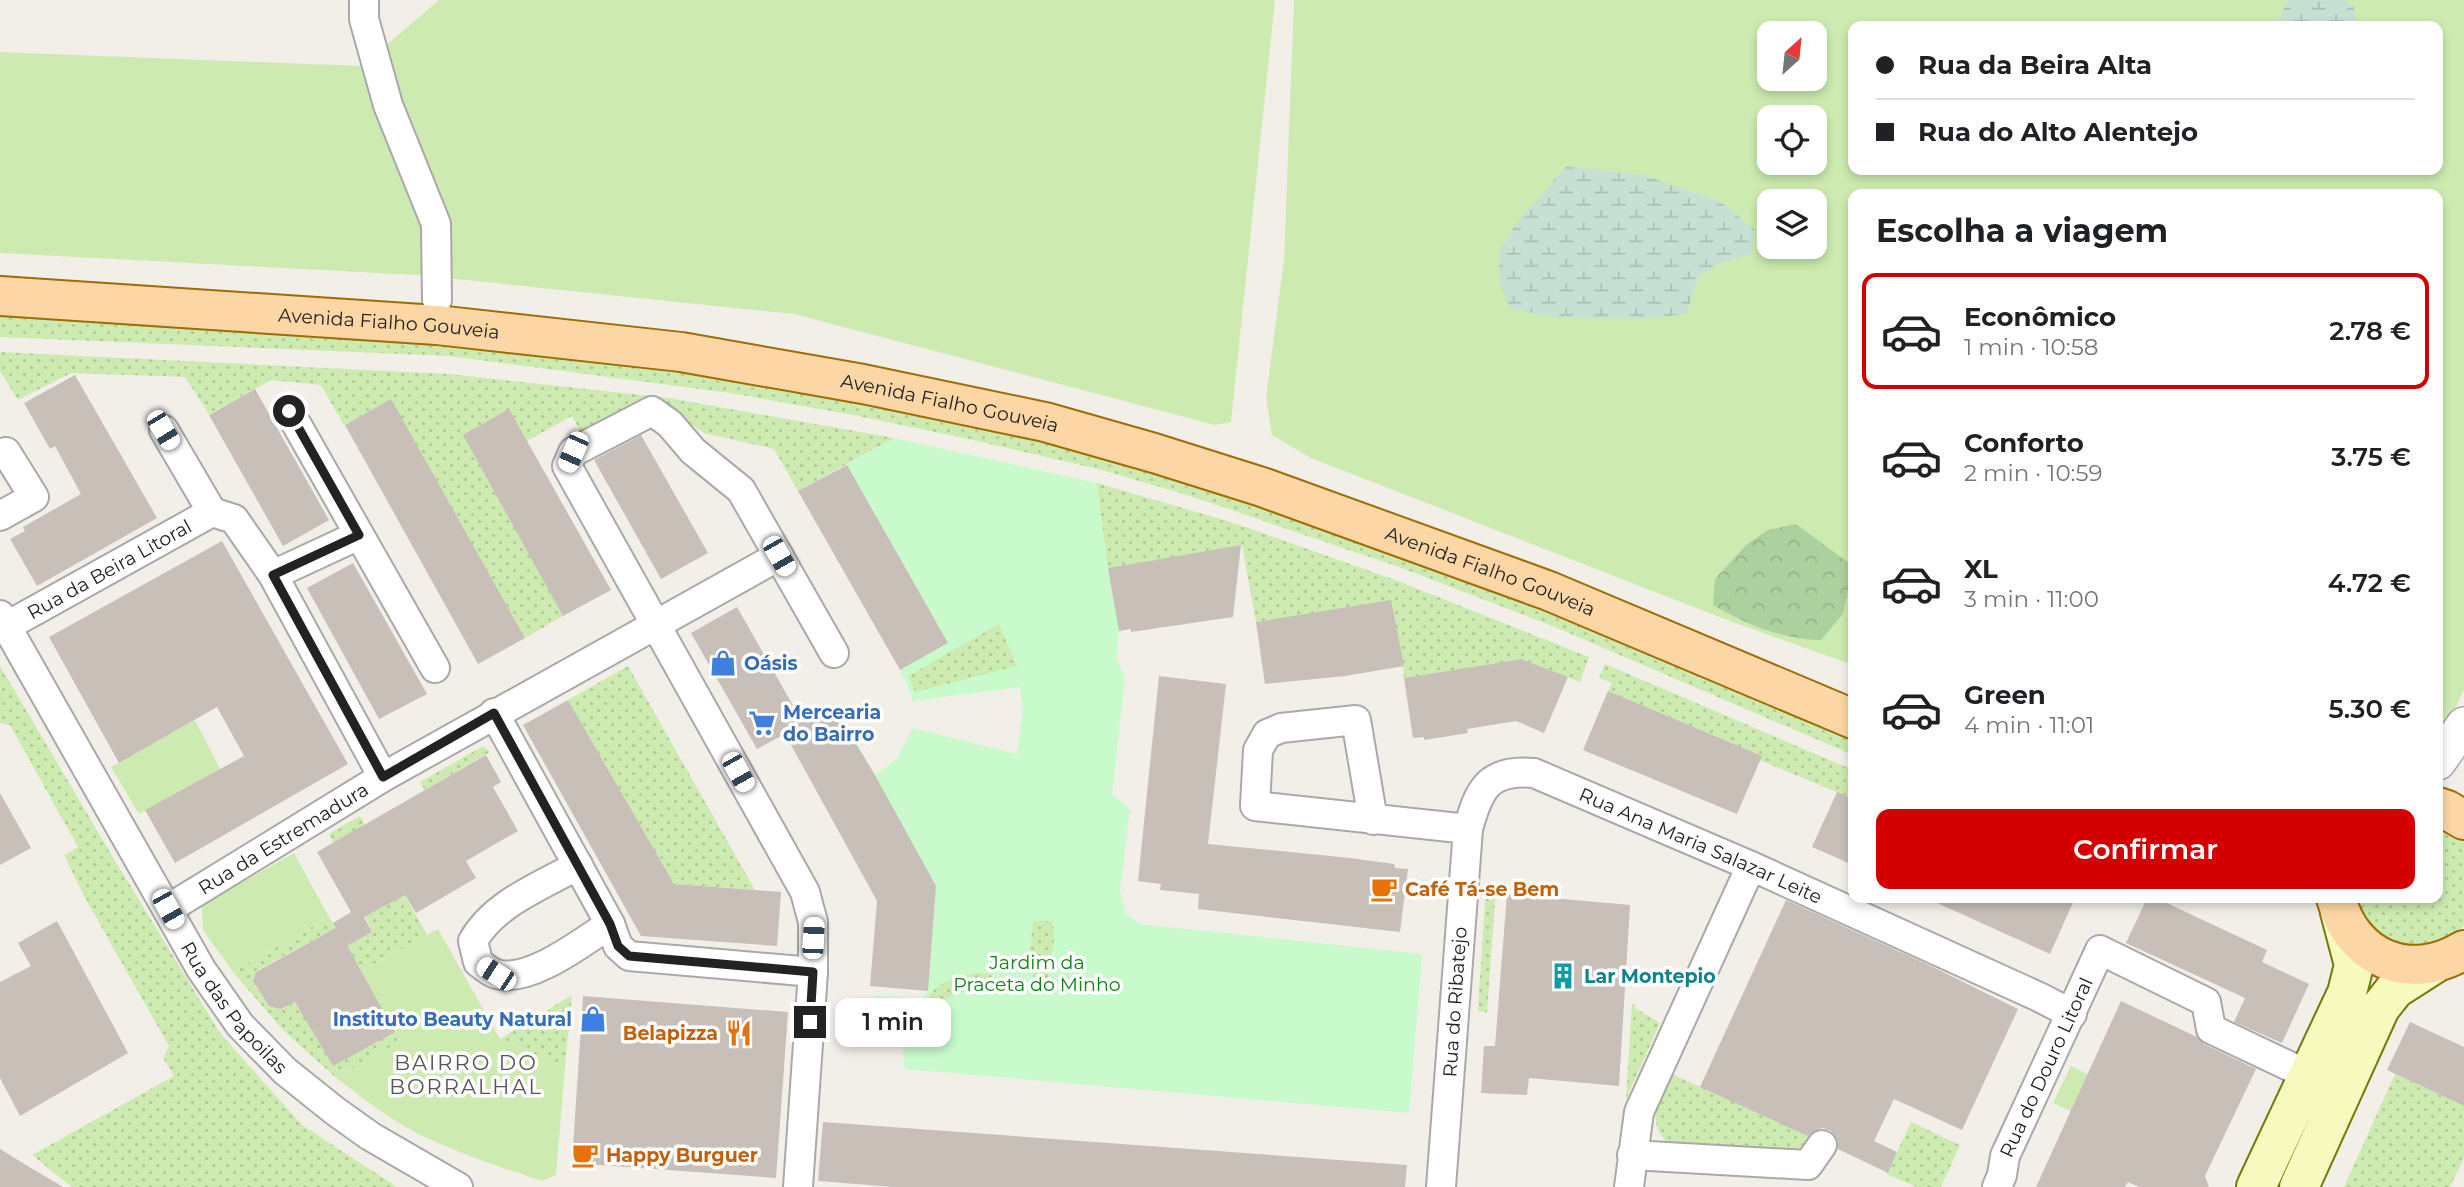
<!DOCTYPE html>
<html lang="pt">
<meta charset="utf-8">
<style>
:root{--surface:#fff;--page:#f6f6f6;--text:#202124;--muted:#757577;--line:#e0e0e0;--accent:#d40000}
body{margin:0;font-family:Montserrat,sans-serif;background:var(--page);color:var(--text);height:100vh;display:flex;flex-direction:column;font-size:26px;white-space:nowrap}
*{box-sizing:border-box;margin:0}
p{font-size:23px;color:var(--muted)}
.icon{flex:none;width:38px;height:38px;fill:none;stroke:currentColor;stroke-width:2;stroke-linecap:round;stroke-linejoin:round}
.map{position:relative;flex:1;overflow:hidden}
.sheet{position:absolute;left:1848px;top:189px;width:595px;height:714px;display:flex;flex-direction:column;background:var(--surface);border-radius:14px;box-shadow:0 4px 10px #0003}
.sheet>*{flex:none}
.banner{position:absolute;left:1848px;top:21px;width:595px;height:154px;border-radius:14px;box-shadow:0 4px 10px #0003;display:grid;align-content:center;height:154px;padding:0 28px;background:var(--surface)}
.needle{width:46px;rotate:27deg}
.fabs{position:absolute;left:1757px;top:21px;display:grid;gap:14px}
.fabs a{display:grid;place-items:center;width:70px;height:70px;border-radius:14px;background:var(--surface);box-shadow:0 4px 10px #0003;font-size:35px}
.end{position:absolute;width:32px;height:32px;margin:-16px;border:9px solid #222;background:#fff;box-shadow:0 0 0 4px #fff}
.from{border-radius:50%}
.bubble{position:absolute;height:49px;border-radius:14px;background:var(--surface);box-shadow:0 4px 10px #0003;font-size:23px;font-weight:600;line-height:49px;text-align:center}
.car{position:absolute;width:21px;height:42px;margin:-21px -10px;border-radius:9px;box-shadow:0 0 5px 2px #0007;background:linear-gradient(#fff 24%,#345 0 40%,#fff 0 76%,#345 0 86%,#fff 0)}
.banner b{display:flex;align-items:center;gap:24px;height:66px;font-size:26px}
.banner b+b{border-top:2px solid var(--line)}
.banner i{width:18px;height:18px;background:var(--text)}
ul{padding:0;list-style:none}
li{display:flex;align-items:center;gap:21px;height:116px;margin:0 14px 10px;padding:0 14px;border:4px solid transparent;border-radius:14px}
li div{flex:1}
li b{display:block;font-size:26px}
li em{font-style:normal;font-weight:600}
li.selected{border-color:var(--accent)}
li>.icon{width:63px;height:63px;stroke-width:1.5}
h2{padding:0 28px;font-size:32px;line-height:84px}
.primary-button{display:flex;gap:14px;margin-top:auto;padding:14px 28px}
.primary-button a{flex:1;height:80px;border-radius:14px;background:var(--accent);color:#fff;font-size:28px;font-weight:600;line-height:80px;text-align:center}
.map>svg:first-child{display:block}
</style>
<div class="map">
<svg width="2464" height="1187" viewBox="0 0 2464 1187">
<defs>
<pattern id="forest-crowns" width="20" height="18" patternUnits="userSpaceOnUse" patternTransform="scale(1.75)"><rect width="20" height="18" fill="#add19e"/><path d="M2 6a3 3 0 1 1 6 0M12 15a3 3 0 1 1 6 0" fill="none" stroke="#95b388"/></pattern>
<pattern id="wetland-marsh" width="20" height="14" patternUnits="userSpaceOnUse" patternTransform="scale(1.75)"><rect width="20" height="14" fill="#c6e0d4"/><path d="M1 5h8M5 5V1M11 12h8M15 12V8" fill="none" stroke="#aac0b6"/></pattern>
<pattern id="garden-dots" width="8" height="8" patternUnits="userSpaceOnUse" patternTransform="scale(1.75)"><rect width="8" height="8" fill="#cdebb0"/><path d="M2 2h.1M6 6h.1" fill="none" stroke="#b0c997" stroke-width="1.8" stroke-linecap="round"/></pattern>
</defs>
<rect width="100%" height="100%" fill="#f2efe9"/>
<path fill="#cdebb0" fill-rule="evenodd" d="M 439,0 L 1275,0 L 1231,422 L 1215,425 L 794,314 L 417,275 L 0,253 L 0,52 L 362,66 Z
M 1294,0 L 2464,0 L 2464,689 L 2448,725 L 2440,722 L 2438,727 L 2438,194 L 1853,194 L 1853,665 L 1727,620 L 1311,458 L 1272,435 L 1266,398 L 1284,260 ZM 1853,26 L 2438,26 L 2438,170 L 1853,170 ZM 1769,33 L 1815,33 L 1815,79 L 1769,79 ZM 1769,117 L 1815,117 L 1815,163 L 1769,163 ZM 1769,201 L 1815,201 L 1815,247 L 1769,247 Z
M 195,720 L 220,769 L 139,814 L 111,767 Z
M 294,853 L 329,917 L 233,972 L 203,930 L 202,905 Z
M 438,929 L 500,1039 L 565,1067 L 556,1175 L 542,1181 C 503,1168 463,1155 425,1137 C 393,1122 364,1099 335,1077 L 400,1041 L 361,971 Z
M 2071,1066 L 2161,1109 L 2145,1145 L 2053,1103 Z"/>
<path fill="url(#forest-crowns)" d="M 1796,524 L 1853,566 L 1843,614 L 1821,640 C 1780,639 1748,625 1713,605 L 1715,579 L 1746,545 L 1768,530 Z"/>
<path fill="url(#wetland-marsh)" d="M 2288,0 L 2345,0 L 2354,7 L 2357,26 L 2282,26 L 2278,22 Z
M 1567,166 L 1643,175 L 1721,202 L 1755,230 L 1751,254 L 1719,264 L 1698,276 L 1687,314 L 1643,319 L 1553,317 L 1511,309 L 1499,283 L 1499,251 L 1520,218 Z"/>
<path fill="#c8facc" d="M 894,438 L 1097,483 L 1119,631 L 1116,657 L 1125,678 L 1112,794 L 1130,810 L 1120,891 L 1126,914 L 1140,924 L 1422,954 L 1409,1113 L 905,1069 C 901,1031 901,1025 874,996 L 922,998 L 928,991 L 936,886 L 875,775 L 897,759 L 913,728 L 1017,754 L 1023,708 L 1020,687 L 912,701 L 912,696 L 900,670 L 948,643 L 847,465 Z"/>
<path fill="url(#garden-dots)" d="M 0,310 L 539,348 L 806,388 L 1090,449 L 1389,544 L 1773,703 L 1853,738 L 1853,755 L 1550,625 L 1399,567 L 1187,495 L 1098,469 L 964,438 L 853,415 L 730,393 L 449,356 L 0,337 Z
M 0,352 L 449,374 L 669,398 L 894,438 L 798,491 L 774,449 L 704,433 L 653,399 L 585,435 L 580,431 L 572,416 L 527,441 L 531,556 L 563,616 L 525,638 L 391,400 L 344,425 L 321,385 L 271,380 L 209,414 L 185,377 L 71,373 L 18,400 L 0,371 Z
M 1097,483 L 1234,523 L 1398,581 L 1589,657 L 1580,682 L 1521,659 L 1404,678 L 1403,663 L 1323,612 L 1256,622 L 1242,545 L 1108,568 Z
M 999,624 L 1017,666 L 915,692 L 908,676 Z
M 1605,664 L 1853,770 L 1853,799 L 1760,760 L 1761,756 L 1608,691 L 1612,683 L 1599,678 Z
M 0,666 L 114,859 L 220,1033 L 302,1125 L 397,1187 L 72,1187 L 32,1155 L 174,1076 L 163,1058 L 169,1046 L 85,898 L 64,855 L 78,847 L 10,725 L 0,723 Z
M 628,666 L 755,890 L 674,884 L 568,700 Z
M 483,746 L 490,752 L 435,784 L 449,833 L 420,782 Z
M 360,816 L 427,935 L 361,971 L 347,946 L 372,932 L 329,834 Z
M 2438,823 L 2452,830 L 2464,841 L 2464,926 C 2454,935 2444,942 2431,945 C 2398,953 2363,930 2356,898 L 2438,898 Z
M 1486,885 L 1496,887 L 1487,1013 L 1478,1011 Z
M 329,917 L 338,931 L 310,942 L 256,971 L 253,981 L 269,1006 L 280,1009 L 334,984 L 312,1030 L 333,1066 L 395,1031 L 401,1041 L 335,1077 L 283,1030 L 233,972 Z
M 1033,921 L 1052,921 C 1057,945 1052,946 1049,967 C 1047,978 1049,985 1045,996 L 1026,964 L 1031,944 Z
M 979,973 L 991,974 L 992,977 L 926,1008 C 927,983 959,976 979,973 Z
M 572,995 L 565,1067 L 500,1039 Z
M 1632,1004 L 1635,1005 L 1635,1008 L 1660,1023 L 1626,1099 Z
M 1672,1074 L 1811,1137 L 1804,1150 L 1796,1154 L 1668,1143 C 1644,1119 1660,1101 1672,1074 Z
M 2395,1074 L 2464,1106 L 2464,1158 L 2450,1187 L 2344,1187 Z
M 1911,1122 L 1960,1145 L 1941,1187 L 1916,1187 L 1887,1174 Z"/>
<path fill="#c7bfb8" d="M 75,375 L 157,518 L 37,586 L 10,539 L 25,531 L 23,527 L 81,494 L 55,446 L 50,449 L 24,403 Z
M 255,389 L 329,520 L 283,546 L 209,415 Z
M 391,399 L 525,638 L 478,664 L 345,425 Z
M 509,409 L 611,590 L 563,616 L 463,435 Z
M 641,435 L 708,553 L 661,579 L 594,460 Z
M 847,465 L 948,643 L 900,670 L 798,491 Z
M 222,541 L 348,764 L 175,863 L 145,810 L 244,756 L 217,707 L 119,763 L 49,637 Z
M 1241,545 L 1233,617 L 1131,632 L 1131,629 L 1119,631 L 1108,568 Z
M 353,563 L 427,694 L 379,719 L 307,588 Z
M 1391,600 L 1404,666 L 1345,676 L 1265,684 L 1256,622 Z
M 737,607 L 803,723 L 834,707 L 875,775 L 936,886 L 928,991 L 870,986 L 877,901 L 785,734 L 757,749 L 691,633 Z
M 1521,659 L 1568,677 L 1544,733 L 1516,721 L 1467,729 L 1468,733 L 1424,740 L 1424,737 L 1413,738 L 1404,678 Z
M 1159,676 L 1226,684 L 1208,844 L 1350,858 L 1394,864 L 1395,868 L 1408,869 L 1400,932 L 1198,909 L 1199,894 L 1160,890 L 1161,884 L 1138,881 Z
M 1608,691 L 1762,756 L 1737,814 L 1583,750 Z
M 568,700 L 674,884 L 781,892 L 777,946 L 641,936 L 523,725 Z
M 486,755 L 501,782 L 493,787 L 518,831 L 466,861 L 476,878 L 416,913 L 405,895 L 364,917 L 372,932 L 347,946 L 344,940 L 395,1032 L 333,1066 L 295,1002 L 280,1009 L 269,1006 L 253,981 L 256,972 L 336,928 L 333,923 L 351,912 L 317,852 Z
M 1837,792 L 1853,799 L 1853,865 L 1812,847 Z
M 0,793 L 31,848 L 0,865 Z
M 1507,894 L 1630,905 L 1619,1086 L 1529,1078 L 1527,1095 L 1481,1093 L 1484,1046 L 1495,1046 Z
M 1926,898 L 2075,898 L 2050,954 Z
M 2147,898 L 2156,898 L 2267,950 L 2262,962 L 2309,984 L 2282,1043 L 2234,1022 L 2245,998 L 2126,943 Z
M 1786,900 L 1931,966 L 2018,1009 L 1962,1130 L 1894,1099 L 1874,1141 L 1897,1152 L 1888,1173 L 1838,1149 L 1837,1139 L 1831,1131 L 1823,1128 L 1816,1130 L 1808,1136 L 1700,1087 Z
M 57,921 L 128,1053 L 20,1116 L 0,1078 L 0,982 L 31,966 L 18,943 Z
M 583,996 L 788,1012 L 776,1178 L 572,1163 Z
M 2121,1001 L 2197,1037 L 2204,1044 L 2256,1069 L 2205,1176 L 2209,1187 L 2139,1187 L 2128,1182 L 2125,1187 L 2036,1187 Z
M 2410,1022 L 2464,1047 L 2464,1106 L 2387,1070 Z
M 823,1122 L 1407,1165 L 1405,1187 L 894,1187 L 818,1181 Z
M 0,1149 L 21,1162 L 63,1187 L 0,1187 Z"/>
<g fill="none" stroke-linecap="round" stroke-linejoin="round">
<g stroke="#a9a9a9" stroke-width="32">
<g id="minor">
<path d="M 364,0 L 364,19 L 388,105 L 436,224 L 437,300"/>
<path d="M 289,411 L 435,668"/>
<path d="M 164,430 L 212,512 L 234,519 L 273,575 L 383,777"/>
<path d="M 0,516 L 34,497 L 6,452"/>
<path d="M 273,575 L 359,535"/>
<path id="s1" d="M 0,615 L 201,969 L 240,1025 L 285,1071 L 335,1111 L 370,1136 L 458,1187"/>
<path id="s2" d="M 7,626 L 212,512"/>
<path d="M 494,713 L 610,924 L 618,946 L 629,956 L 813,972"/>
<path d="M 1373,820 L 1356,720 L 1281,728 L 1267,734 L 1258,750 L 1255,806 L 1468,829 L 1441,1187"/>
<path id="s3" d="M 1468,829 C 1479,789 1488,769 1534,773 L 1751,866 L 2039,997 L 2072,1014"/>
<path d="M 578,865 C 542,886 494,903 473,941 L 478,962 C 483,966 490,972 496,974 C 529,984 584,941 610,924"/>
<path id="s4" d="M 168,909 L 383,777 L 779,556"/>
<path d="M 1632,1155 L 1808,1165 L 1822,1145"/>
<path d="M 798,1187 L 813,972 L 813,922 L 805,892 L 567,466 L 573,452 L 652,411 L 670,424 L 693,451 L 741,490 L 834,653"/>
<path d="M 1629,1187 L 1639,1112 L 1751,866"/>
<path id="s5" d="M 1997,1187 L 2002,1175 L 2005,1156 L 2100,950 L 2206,1002 L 2211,1029 L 2308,1075"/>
</g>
</g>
<g stroke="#a9a9a9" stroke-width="38">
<path id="tertiary" d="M 2438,762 L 2464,725"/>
</g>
<g stroke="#707d05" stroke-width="42">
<path id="secondary" d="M 2256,1187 L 2347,993 L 2354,965 L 2340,912
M 2299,1187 L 2380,1008 L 2395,989 L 2434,964"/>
</g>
<g stroke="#a06b00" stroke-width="42">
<g id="primary">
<path id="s6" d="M 0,296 L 437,325 L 681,352 L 863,384 L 1045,422 L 1154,453 L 1262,487 L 1549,591 L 1853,719"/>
<path d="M 2438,807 L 2447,810 L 2464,820"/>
<path d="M 2336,898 C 2352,959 2410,983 2464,950"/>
</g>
</g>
<use href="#minor" stroke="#fff" stroke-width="28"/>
<use href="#tertiary" stroke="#fff" stroke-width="35"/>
<use href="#secondary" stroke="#f7fabf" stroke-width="38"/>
<use href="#primary" stroke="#fcd6a4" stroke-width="38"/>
</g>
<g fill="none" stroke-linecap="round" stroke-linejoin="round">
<path stroke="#222" stroke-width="9" d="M 289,411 L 359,535 L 273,575 L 383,777 L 494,713 L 610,924 L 618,946 L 629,956 L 813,972 L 810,1022"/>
</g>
<defs>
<g id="shop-bare" transform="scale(2.1)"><path d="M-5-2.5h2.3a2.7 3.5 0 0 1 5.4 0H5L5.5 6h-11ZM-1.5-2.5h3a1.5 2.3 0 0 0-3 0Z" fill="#3f7fe0" stroke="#fff" stroke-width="2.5" paint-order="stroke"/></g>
<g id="supermarket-bare" transform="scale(2.1)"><path d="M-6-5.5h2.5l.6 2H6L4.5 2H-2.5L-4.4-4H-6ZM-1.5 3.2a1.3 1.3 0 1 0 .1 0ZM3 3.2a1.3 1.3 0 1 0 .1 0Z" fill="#3f7fe0" stroke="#fff" stroke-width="2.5" paint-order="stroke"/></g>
<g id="cafe-bare" transform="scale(2.1)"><path d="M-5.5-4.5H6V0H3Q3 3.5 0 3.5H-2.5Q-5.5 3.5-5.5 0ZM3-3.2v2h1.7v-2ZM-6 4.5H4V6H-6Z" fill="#e8710a" stroke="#fff" stroke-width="2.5" paint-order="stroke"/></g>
<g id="building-bare" transform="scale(2.1)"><path d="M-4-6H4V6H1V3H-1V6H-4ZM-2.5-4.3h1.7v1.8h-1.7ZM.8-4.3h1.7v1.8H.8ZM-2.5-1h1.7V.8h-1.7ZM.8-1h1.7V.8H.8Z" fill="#0f9aa8" stroke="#fff" stroke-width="2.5" paint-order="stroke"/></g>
<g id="restaurant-bare" transform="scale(2.1)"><path d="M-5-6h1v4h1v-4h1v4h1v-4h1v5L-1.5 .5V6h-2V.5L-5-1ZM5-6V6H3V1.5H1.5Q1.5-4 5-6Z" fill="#e8710a" stroke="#fff" stroke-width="2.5" paint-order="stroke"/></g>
</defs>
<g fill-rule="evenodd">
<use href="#shop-bare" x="723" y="663"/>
<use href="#supermarket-bare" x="762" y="723"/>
<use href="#cafe-bare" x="1384" y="889"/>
<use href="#building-bare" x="1563" y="976"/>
<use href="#shop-bare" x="593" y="1019"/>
<use href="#restaurant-bare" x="739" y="1033"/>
<use href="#cafe-bare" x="585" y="1155"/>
</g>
<g text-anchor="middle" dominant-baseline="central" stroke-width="7" stroke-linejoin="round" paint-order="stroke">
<g font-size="19" fill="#222" stroke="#fff">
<text stroke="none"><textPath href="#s6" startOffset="390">Avenida Fialho Gouveia</textPath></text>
<text stroke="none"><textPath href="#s6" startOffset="957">Avenida Fialho Gouveia</textPath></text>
<text stroke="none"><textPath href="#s2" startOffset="117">Rua da Beira Litoral</textPath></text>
<text stroke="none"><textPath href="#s6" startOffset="1524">Avenida Fialho Gouveia</textPath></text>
<text stroke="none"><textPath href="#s4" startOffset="135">Rua da Estremadura</textPath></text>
<text stroke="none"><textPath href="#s3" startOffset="280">Rua Ana Maria Salazar Leite</textPath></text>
<text transform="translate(1455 1002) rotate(-86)">Rua do Ribatejo</text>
<text stroke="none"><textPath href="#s1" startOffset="458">Rua das Papoilas</textPath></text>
<text stroke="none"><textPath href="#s5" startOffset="130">Rua do Douro Litoral</textPath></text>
</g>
<g font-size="19" font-weight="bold" fill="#366cbe" stroke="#fff" text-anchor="start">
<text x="744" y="663">Oásis</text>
<text x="783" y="712">Mercearia<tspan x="783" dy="22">do Bairro</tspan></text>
<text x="572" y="1019" text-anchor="end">Instituto Beauty Natural</text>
</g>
<g font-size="19" font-weight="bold" fill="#c56008" stroke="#fff" text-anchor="start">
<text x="1405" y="889">Café Tá-se Bem</text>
<text x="718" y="1033" text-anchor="end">Belapizza</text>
<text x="606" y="1155">Happy Burguer</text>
</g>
<g font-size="19" fill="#0c8416" stroke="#fff">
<text x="1037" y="962">Jardim da<tspan x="1037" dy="22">Praceta do Minho</tspan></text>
</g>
<g font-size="19" font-weight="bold" fill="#0d838f" stroke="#fff" text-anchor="start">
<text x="1584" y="976">Lar Montepio</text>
</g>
<g font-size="21" letter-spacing="2" fill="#555" stroke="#fff">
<text x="466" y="1062">BAIRRO DO<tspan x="466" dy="24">BORRALHAL</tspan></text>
</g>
</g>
</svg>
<div class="fabs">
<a><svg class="needle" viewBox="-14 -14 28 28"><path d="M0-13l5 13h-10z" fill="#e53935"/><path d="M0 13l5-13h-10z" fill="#757577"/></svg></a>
<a><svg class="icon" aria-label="locate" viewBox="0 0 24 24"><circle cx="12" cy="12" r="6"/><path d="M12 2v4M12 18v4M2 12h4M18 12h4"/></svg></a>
<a><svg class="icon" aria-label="layers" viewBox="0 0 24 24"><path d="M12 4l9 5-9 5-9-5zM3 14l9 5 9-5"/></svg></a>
</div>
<i class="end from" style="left:289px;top:411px"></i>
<i class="end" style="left:810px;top:1022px"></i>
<div class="bubble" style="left:835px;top:998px;width:116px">1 min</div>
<i class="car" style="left:163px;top:430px;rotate:149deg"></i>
<i class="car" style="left:573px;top:452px;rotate:204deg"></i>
<i class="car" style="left:779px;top:556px;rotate:150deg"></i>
<i class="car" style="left:738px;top:772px;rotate:151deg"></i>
<i class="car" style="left:168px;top:909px;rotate:151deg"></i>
<i class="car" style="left:813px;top:938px;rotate:3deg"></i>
<i class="car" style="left:496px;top:974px;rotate:303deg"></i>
<div class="banner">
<b><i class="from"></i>Rua da Beira Alta</b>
<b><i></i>Rua do Alto Alentejo</b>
</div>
<section class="sheet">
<h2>Escolha a viagem</h2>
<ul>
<li class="selected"><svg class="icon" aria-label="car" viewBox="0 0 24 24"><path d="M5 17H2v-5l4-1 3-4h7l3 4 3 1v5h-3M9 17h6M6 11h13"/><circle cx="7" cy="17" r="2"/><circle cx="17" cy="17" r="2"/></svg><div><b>Econômico</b><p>1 min · 10:58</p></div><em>2.78 €</em></li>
<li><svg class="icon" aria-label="car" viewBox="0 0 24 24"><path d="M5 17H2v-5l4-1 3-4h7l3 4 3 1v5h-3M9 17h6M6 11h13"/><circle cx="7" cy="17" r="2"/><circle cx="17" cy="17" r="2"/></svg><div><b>Conforto</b><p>2 min · 10:59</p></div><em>3.75 €</em></li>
<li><svg class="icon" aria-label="car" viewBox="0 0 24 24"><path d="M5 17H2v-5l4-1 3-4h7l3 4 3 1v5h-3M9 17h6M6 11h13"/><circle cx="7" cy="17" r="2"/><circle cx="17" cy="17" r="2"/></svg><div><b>XL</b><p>3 min · 11:00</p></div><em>4.72 €</em></li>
<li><svg class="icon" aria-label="car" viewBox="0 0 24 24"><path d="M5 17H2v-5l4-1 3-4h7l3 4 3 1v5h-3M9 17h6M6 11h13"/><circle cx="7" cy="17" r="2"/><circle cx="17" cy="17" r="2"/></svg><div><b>Green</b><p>4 min · 11:01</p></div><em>5.30 €</em></li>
</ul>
<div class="primary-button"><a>Confirmar</a></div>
</section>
</div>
